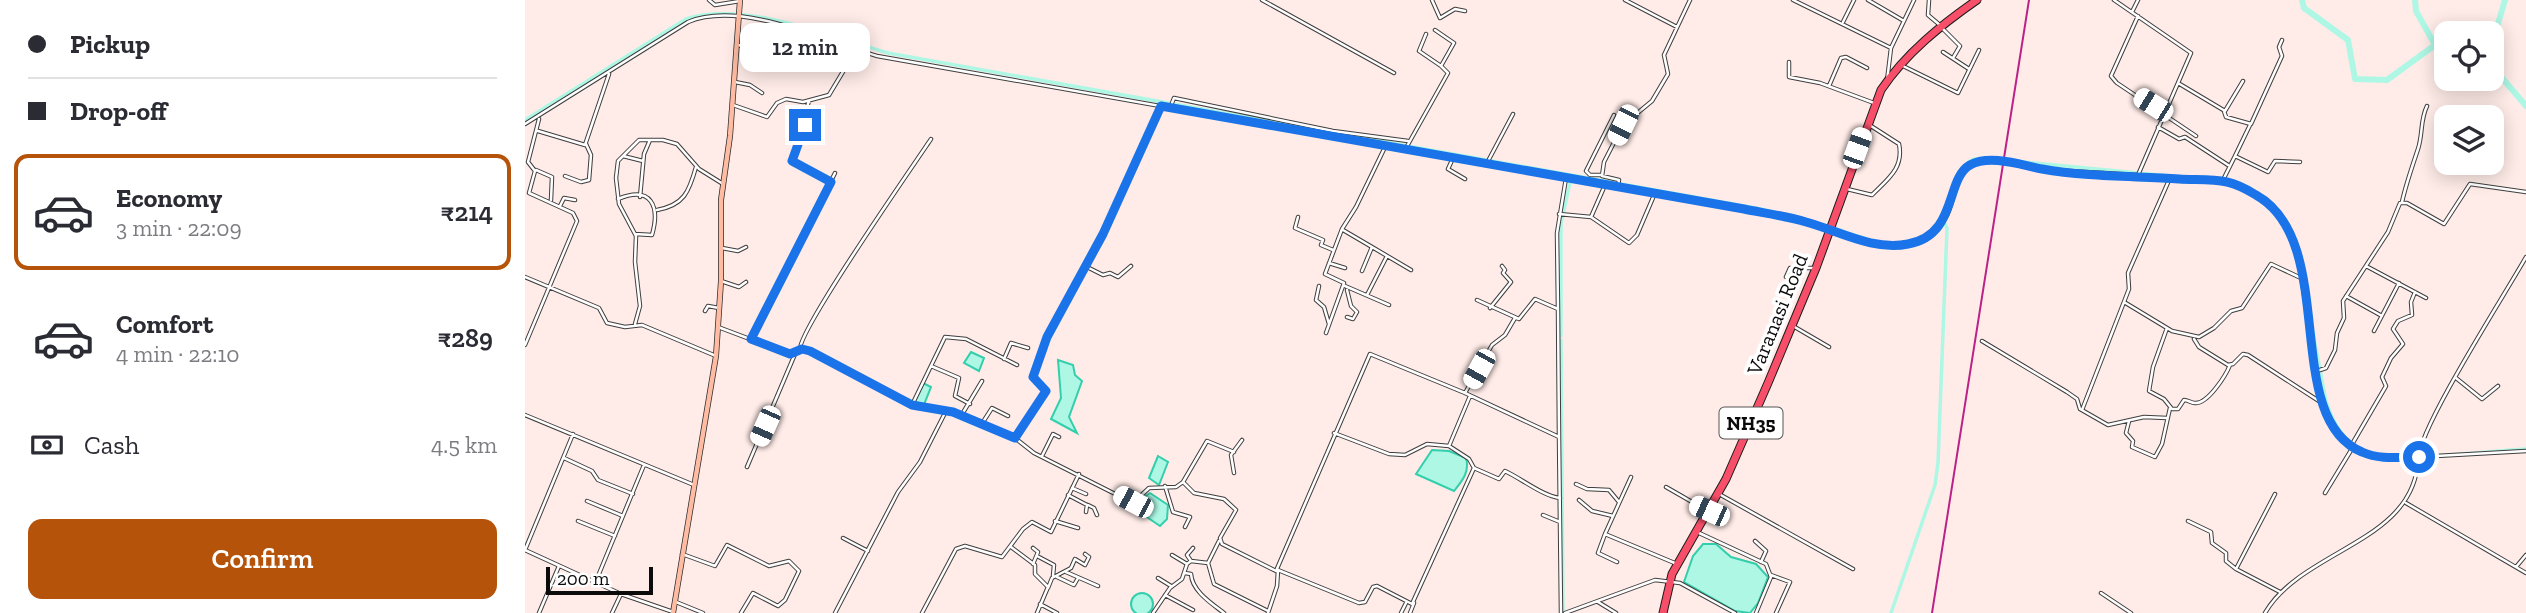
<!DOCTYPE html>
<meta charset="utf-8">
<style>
:root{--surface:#fff;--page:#f2f2f3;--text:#2b2b33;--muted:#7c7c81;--line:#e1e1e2;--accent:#b45309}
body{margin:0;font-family:"Zilla Slab",serif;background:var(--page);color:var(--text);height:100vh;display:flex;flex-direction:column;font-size:26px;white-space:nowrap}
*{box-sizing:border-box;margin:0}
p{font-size:23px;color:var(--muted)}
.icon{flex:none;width:38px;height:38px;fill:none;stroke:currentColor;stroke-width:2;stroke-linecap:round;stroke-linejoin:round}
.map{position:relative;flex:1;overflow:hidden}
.panel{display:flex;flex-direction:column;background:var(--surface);width:525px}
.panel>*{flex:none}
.guide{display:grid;align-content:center;height:154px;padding:0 28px;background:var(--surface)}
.buttons{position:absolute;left:1909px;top:21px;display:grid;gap:14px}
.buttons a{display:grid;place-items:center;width:70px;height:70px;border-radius:14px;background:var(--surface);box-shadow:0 4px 18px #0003;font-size:35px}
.scale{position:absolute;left:21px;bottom:18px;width:107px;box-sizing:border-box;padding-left:7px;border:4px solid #0b0b0b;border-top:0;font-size:19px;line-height:24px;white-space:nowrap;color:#0b0b0b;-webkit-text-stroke:5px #fff;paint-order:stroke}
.end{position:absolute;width:32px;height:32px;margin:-16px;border:9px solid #1a73e8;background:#fff;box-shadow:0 0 0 4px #fff}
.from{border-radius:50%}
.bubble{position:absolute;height:49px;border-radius:14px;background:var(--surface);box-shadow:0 4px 18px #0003;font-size:23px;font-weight:600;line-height:49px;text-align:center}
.car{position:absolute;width:21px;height:42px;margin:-21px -10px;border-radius:9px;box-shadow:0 0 5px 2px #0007;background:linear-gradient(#fff 24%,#345 0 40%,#fff 0 76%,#345 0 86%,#fff 0)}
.guide b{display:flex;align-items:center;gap:24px;height:66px;font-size:26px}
.guide b+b{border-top:2px solid var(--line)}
.guide i{width:18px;height:18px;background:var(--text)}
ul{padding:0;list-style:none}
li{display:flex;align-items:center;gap:21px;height:116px;margin:0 14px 10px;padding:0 14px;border:4px solid transparent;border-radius:14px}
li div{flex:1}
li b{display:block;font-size:26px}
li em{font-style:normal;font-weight:600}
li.selected{border-color:var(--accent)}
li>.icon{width:63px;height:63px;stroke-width:1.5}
.pay{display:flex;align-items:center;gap:18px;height:77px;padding:0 28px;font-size:26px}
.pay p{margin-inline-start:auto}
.action{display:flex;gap:14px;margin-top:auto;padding:14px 28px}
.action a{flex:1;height:80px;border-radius:14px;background:var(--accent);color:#fff;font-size:28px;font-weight:600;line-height:80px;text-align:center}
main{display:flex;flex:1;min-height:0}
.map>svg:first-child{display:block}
</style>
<main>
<section class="panel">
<div class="guide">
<b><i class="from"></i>Pickup</b>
<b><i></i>Drop-off</b>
</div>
<ul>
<li class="selected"><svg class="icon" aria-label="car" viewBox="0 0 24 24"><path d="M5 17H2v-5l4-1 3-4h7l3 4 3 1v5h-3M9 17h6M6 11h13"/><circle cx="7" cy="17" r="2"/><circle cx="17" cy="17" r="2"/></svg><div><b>Economy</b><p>3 min · 22:09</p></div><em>₹214</em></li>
<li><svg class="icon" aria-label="car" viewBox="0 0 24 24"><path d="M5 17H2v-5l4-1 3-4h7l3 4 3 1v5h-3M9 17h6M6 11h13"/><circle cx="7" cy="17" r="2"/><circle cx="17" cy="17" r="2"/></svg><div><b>Comfort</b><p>4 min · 22:10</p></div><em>₹289</em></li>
</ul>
<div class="pay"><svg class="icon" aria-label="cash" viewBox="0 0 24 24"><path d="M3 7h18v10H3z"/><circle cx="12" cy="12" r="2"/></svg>Cash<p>4.5 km</p></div>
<div class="action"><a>Confirm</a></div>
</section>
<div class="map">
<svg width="2001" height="613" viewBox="0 0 2001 613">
<rect width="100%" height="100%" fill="#ffece8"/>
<path fill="#adf7e4" stroke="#33cfac" stroke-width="2" d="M 446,352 L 459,358 L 454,371 L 439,363 Z
M 533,360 L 548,365 L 550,375 L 557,381 L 544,417 L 552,433 L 526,419 L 536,398 Z
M 398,383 L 406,387 L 398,407 L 388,405 Z
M 907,450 L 924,451 L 941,458 C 945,472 937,481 929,491 L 891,474 Z
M 633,456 L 643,462 L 634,485 L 624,478 Z
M 625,493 L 643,505 L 642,519 L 635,526 L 616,513 L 618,498 Z
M 1178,544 L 1191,544 L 1206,557 L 1231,564 L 1243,577 L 1233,603 L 1225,613 L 1210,611 L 1159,582 L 1168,556 Z
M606 604a11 11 0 1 1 22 0a11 11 0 1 1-22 0Z"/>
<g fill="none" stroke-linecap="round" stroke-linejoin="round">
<path stroke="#adf7e4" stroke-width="3.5" d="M 0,120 L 161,19 C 217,0 305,36 363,53 L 1236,209 L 1302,226
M 1478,160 L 1676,179
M 1435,175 C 1442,157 1452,157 1470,159
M 1704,182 C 1738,192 1766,216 1773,252
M 1314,230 L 1343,240
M 1407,231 L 1421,212 L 1430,189
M 1776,270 L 1801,401 C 1807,420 1818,442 1839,452 C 1863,463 1968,451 2001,449
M 1036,336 L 1036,224 L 1046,178
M 1036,340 L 1038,613
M 1366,613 L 1410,485 L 1413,463 L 1422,228 L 1417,218"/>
<path stroke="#adf7e4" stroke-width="6" d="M 1777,0 L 1779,8 L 1823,40 L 1830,79 L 1862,80 L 1910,45 L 1891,11 L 1890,0
M 1967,44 L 1980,0
M 1967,66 L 2001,106"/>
<g stroke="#3e3e3e" stroke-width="4.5">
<path id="street" d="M 184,0 L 190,5 L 215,1
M 737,0 L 869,73
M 907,0 L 915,18 L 930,9 L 940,11
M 1100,0 L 1152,27
M 1268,0 L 1366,48
M 1343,0 L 1379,21
M 1404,0 L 1403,15 L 1416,26
M 1589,0 L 1666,53 L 1613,175 L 1703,182 L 1736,198 L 1758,220 L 1772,251 L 1796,399 C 1802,428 1825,454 1856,458 C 1868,459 1884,455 1893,459 C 1890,543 1777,549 1740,613
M 1607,12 L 1613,0
M 1318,22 L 1329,0
M 1417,28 L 1435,46 L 1428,58
M 901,34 L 894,51 L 916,66
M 212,44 L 252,65
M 1418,52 L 1444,69
M 1264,62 L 1264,77 L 1295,83 L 1349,103
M 1378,66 L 1433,93 L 1454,50
M 1362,81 L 1366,48 L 1389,0
M 210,82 L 225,85 L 237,93
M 1591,82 L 1586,76 L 1613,16
M 1592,83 L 1671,136
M 1653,83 L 1700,111 L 1718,81
M 1304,86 L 1316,58 L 1321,57 L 1342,68
M 284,101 L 279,116 L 280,132 L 267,161 L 306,182
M 208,105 L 242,117 L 252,103 L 261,99 L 278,102 L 304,95 L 331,50
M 645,108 L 649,98 L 808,131 L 883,141
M 1699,111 L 1701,117 L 1726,124 L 1757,56 L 1754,47 L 1757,40
M 0,124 L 163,22 C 215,0 300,40 352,56 L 1219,209 C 1240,213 1262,216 1282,222 C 1327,236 1384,267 1420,219 C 1431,203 1428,172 1448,163 C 1472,154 1503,168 1527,170 C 1556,172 1584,173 1613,175
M 1633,127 L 1654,139 L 1660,137 L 1703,165
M 13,131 L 60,145 L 84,74
M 881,148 L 923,73 L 916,66 L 929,43 L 910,30
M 98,156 L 118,161
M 1710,156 L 1725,125
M 928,158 L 923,169 L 940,179
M 962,163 L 988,114
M 11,170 L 27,177 L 26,200
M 1076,175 L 1065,175 L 1061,171 L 1089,115
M 40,176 L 56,182 L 64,180 L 66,155 L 61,144
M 1697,182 L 1710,156 L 1743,172 L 1750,161 L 1775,162
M 1093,186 L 1094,180 L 1077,176 L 1079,162 L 1098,125 L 1127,101 L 1143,74 L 1139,55 L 1165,0
M 1322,189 L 1347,195 C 1363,179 1379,168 1374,144 L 1346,126
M 115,197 L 119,154 L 125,140
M 93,199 C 127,185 135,207 127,235 L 110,234
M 1877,202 C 1881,184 1887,167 1893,149 C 1898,134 1895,120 1902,106
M 35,206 L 39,198 L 50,200
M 132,210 C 159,205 164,192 171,167
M 1034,214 L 1066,217 L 1080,185
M 773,217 L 770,228 L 798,240 L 796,245 L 808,250
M 1066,217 L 1104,243 L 1112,235 L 1130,193
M 818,230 L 847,247 L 837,271
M 847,247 L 886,270
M 197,248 L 213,251 L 221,247
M 804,263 L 820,268
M 560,266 L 578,275 L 585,273 L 593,277 L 606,266
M 1841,266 L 1901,298
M 0,277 L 74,308 L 82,323 L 100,327 L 117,325 L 191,356
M 1261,277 L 1265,268 L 1289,268
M 196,281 L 214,287 L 221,282
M 794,286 L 791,300 L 799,307 L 804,324
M 820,286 L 864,305
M 842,295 L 862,256
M 1821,296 L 1857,316
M 952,300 L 994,319 L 1010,299 L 1033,309 L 1034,437
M 1599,302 L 1647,331 L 1674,337 L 1689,328 L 1706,311 L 1717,308 L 1746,264 L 1776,278
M 965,308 L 986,282 L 978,273 L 980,270 L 977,266
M 1033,309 L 1032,233 L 1041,178
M 180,311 L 183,306 L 194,308
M 822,317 L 828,319 L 832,312 L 826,306 L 822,290
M 110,324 L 115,306 L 110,262 L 111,236 L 94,204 L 91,178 L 93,161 L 114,140 L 138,140 L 152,144 L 174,169 L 198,184
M 1268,326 L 1304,347
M 193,327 L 262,353 L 277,350 L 285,351 L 387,405 L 428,412 L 463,425 L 490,438 L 509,453 L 608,503 L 624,488 L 651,487 L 658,482
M 1642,328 L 1628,367 L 1624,391 L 1639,399 L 1647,409 L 1653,409 L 1659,400 C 1663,400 1666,403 1670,403 C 1683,404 1701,375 1705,365
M 1849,331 L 1874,283
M 801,333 L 819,283 L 800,274 L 817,229 L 831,207 L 861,145
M 226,339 L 310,173
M 1669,339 L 1674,347 L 1703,365 L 1708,364 L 1718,354 L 1723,355 L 1797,403
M 1457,341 L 1542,392 L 1552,399 L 1555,409 L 1583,425 L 1619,417 L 1642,418
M 0,345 L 52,221 L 48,213 L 4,193 L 10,171 L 3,162 L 14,119
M 275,350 C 272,332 388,166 406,139
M 479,359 L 486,343 L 503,348
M 406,366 L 434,378 L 430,396 L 445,404
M 1792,371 L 1801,368 L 1810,350 L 1812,333 L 1819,318 L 1818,301 L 1863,232 L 1875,203 L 1882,203 L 1919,224 L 1945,184 L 2001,192
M 1931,378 L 1957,399 L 1973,386
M 940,393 L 967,345 L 980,335 L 990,318
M 945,396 L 924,446 L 944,459 L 949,468
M 387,405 L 420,337 L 441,339 L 492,365
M 1557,410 L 1604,289 L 1603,273 L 1645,178
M 0,415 L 169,485
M 436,416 L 457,381
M 1604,421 L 1601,433 L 1608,441 L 1607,447 L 1630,457 L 1637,444 L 1645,408
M 458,422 L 467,408 L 483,416
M 809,433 L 864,454 L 880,455 L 902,444 L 924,446
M 490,438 L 521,391 L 508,377 L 522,337 L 578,234 L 636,106
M 1826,446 L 1861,386 L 1857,377 L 1866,358 L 1878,344 L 1868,329 L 1873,321 L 1887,315 L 1886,302 L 1890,292
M 709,452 L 682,441 L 658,482 L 669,493 L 699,499 L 711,510 L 695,538 L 697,544 L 751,571 L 845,354 L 940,393 L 1034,437 L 1036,613
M 517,456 L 528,434 L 534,437
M 1893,457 L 2001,451
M 1894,457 C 1894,428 1982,291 2001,257
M 39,458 L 67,471 L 73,480 L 108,494
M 222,467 L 270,354
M 709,473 L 706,455 L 717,440
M 1106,477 L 1080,534 L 1152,564
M 1051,484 L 1062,489 L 1084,490 L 1094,502
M 640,486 L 648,512 L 665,517 L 660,527
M 1141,487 L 1181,510
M 547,488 L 561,494
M 1800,493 L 1828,447
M 1194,494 L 1328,569
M 1750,494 L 1711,569 L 1755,592
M 543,495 L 562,505 L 561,512
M 1054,500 L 1067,511 L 1088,516
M 62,501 L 98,516
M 1881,503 L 2001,573
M 563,505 L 569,508 L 572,515
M 1018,515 L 1035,522
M 53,521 L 90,536
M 530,521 L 553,528
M 1663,521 L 1686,532 L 1687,543 L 1701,553 L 1701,561 L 1711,569
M 1172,532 L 1241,564 L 1246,577 L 1231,613
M 1080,534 L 1073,553 L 1092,562
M 318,538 L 343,551
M 1230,541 L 1241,551 L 1236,562
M 486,547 L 510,565 L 510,574 L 523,587 L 512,613
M 508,548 L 513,552 L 508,564
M 0,550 L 96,594 L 148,612
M 0,550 L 48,434
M 157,554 L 190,566 L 202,545 L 244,566 L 264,561 L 274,571 L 260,600 L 253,606 L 228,593 L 216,613
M 647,555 L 662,564
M 512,556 L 529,565 L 528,576
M 666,561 L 662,555 L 668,548
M 683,563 L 689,584 L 743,611
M 1991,567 L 2001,555
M 541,572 L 573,586
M 660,573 L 666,574 C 667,591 686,603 699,613
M 1246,575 L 1265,582 L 1251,613
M 532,577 L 549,585 L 553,578
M 633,578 L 646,586
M 71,581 L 119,465
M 523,588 L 527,578 L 546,568 L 550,559 L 560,565 L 564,557 L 560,554
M 1576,593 L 1606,613
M 640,595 L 668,610
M 151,602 L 178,613
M 1073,602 L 1091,613
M 515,604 L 532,613
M 14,613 L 34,566
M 87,613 L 96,594
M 310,613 L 373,492 L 395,462 L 421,411
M 397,613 L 431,549 L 440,546 L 477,557 L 498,529 L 507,522 L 526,532 L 554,474
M 628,613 L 645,588 L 657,579 L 662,564 L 666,561 L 683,563 L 694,541
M 743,613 L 752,586 L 753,570 L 834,603 L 840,602 L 848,587 L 852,586 L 887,604 L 949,468 L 974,479 L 980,471 C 997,479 1018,496 1035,498
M 876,613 L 881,603
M 885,613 L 889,603
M 1040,613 L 1130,580 L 1155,583 L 1210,613"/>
</g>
<g stroke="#2d2d2d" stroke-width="6">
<path id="secondary" d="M 148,613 L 191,356 L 196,281 L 196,200 L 205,136 L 215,0"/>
</g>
<g stroke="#1c1c1c" stroke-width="9">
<path id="highway" d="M 1138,613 L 1147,574 L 1201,479 L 1243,383 L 1291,268 L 1356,90 C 1381,53 1416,25 1452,0"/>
</g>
<use href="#street" stroke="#fff" stroke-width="2.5"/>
<use href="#secondary" stroke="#ffbca3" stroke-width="4.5"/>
<use href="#highway" stroke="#f74f6a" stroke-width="7"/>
<path stroke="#bb2289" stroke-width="2" d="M 1407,613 L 1504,0"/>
</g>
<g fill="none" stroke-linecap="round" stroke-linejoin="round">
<path stroke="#1a73e8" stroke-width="9" d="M 280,125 L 267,161 L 306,182 L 226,339 L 265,354 L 277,349 L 285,351 L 387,405 L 428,412 L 490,438 L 521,391 L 508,377 L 522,337 L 578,234 L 636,106 L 1219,209 C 1239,213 1261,216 1281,222 C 1314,231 1348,251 1383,244 C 1433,235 1420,179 1445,165 C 1465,154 1496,165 1517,169 C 1561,177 1610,176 1654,179 C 1670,180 1687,179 1702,182 C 1711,184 1723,190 1731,195 C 1815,242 1755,418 1837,452 C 1855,460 1874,457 1894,457"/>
</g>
<g text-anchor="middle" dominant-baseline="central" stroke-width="7" stroke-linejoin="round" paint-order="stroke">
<rect fill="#fff" stroke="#545454" stroke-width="2" x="1194.5" y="407.5" width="63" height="31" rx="5"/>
<g font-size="19" font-weight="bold" fill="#0b0b0b">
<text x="1226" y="423">NH35</text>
</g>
<g font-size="21" fill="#0b0b0b" stroke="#fff">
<text transform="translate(1252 314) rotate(-68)">Varanasi Road</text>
</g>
</g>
</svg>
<div class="buttons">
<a><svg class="icon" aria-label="locate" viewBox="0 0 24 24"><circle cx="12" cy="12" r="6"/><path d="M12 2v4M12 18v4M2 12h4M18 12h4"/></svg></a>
<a><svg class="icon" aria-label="layers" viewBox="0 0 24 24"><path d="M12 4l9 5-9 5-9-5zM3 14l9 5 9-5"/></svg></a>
</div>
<div class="scale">200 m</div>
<i class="end from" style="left:1894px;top:457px"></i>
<i class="end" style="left:280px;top:125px"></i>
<div class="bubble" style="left:215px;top:23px;width:130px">12 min</div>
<i class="car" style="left:1628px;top:105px;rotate:302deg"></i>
<i class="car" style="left:1098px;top:125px;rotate:206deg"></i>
<i class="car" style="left:1332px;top:148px;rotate:20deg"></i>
<i class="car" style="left:954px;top:369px;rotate:209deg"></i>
<i class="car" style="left:240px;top:426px;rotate:204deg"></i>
<i class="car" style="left:608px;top:502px;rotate:298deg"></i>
<i class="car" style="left:1184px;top:511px;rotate:294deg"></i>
</div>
</main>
